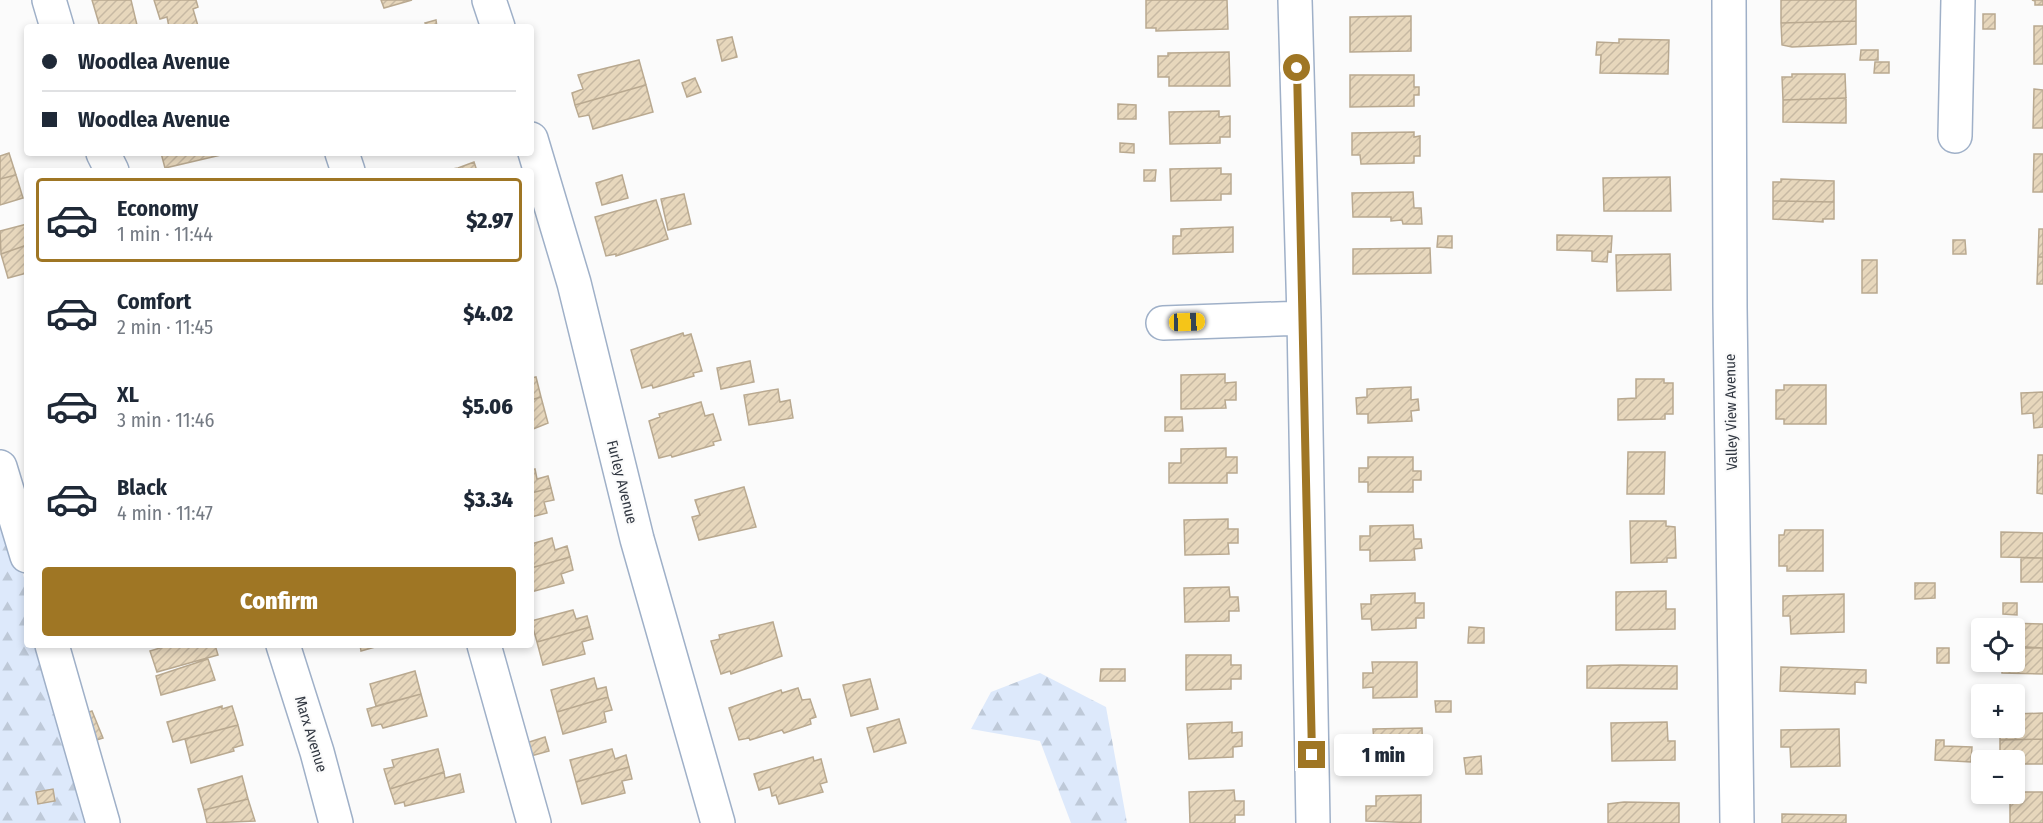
<!DOCTYPE html>
<meta charset="utf-8">
<style>
:root{--surface:#fff;--page:#f6f6f7;--text:#1f2937;--muted:#747a83;--line:#e0e1e3;--accent:#9f7624}
body{margin:0;font-family:"Fira Sans Condensed",sans-serif;background:var(--page);color:var(--text);height:100vh;display:flex;flex-direction:column;font-size:22px;white-space:nowrap}
*{box-sizing:border-box;margin:0}
p{font-size:20px;color:var(--muted)}
.icon{flex:none;width:33px;height:33px;fill:none;stroke:currentColor;stroke-width:2;stroke-linecap:round;stroke-linejoin:round}
.map{position:relative;flex:1;overflow:hidden}
.panel{position:absolute;left:24px;top:168px;width:510px;height:480px;display:flex;flex-direction:column;background:var(--surface);border-radius:6px;box-shadow:0 3px 9px #0003}
.panel>*{flex:none}
.banner{position:absolute;left:24px;top:24px;width:510px;height:132px;border-radius:6px;box-shadow:0 3px 9px #0003;display:grid;align-content:center;height:132px;padding:0 18px;background:var(--surface)}
.fabs{position:absolute;left:1971px;top:618px;display:grid;gap:12px}
.fabs a{display:grid;place-items:center;width:54px;height:54px;border-radius:6px;background:var(--surface);box-shadow:0 3px 9px #0003;font-size:30px}
.end{position:absolute;width:27px;height:27px;margin:-14px;border:8px solid #9f7624;background:#fff;box-shadow:0 0 0 3px #fff}
.from{border-radius:50%}
.bubble{position:absolute;height:42px;border-radius:6px;background:var(--surface);box-shadow:0 3px 9px #0003;font-size:20px;font-weight:800;line-height:42px;text-align:center}
.car{position:absolute;width:18px;height:36px;margin:-18px -9px;border-radius:8px;box-shadow:0 0 4px 2px #0007;background:linear-gradient(#f5c518 24%,#345 0 40%,#f5c518 0 76%,#345 0 86%,#f5c518 0)}
.banner b{display:flex;align-items:center;gap:21px;height:57px;font-size:22px}
.banner b+b{border-top:2px solid var(--line)}
.banner i{width:15px;height:15px;background:var(--text)}
ul{padding:10px 0 0;list-style:none}
li{display:flex;align-items:center;gap:18px;height:84px;margin:0 12px 9px;padding:0 6px;border:3px solid transparent;border-radius:6px}
li div{flex:1}
li b{display:block;font-size:22px}
li em{font-style:normal;font-weight:800}
li.selected{border-color:var(--accent)}
li>.icon{width:54px;height:54px;stroke-width:1.5}
.cta{display:flex;gap:12px;margin-top:auto;padding:12px 18px}
.cta a{flex:1;height:69px;border-radius:6px;background:var(--accent);color:#fff;font-size:24px;font-weight:800;line-height:69px;text-align:center}
.map>svg:first-child{display:block}
</style>
<div class="map">
<svg width="2043" height="823" viewBox="0 0 2043 823">
<defs>
<pattern id="forest-firs" width="22" height="20" patternUnits="userSpaceOnUse" patternTransform="scale(1.5)"><rect width="22" height="20" fill="#dde9fb"/><path d="M5 1l3.5 6h-7zM16 11l3.5 6h-7z" fill="#bec9d8"/></pattern>
<pattern id="building-hatch" width="6" height="6" patternUnits="userSpaceOnUse" patternTransform="scale(1.5)"><rect width="6" height="6" fill="#e7d7bc"/><path d="M-1 1l2-2M0 6l6-6M5 7l2-2" fill="none" stroke="#c7b9a3"/></pattern>
</defs>
<rect width="100%" height="100%" fill="#fbfbfb"/>
<path fill="url(#forest-firs)" d="M 0,489 L 27,589 L 27,645 L 42,645 L 55,718 L 86,823 L 0,823 Z
M 1040,673 L 1106,707 L 1127,823 L 1071,823 L 1040,741 L 971,729 L 991,692 Z"/>
<path fill="url(#building-hatch)" stroke="#b9a990" stroke-width="1.5" d="M 92,0 L 131,0 L 137,25 L 100,27 Z
M 154,0 L 196,0 L 198,7 L 193,9 L 198,26 L 169,27 L 167,17 L 160,19 Z
M 381,0 L 412,0 L 384,8 Z
M 1146,0 L 1227,0 L 1228,29 L 1156,31 L 1156,28 L 1146,28 Z
M 1781,0 L 1856,0 L 1856,21 L 1781,23 Z
M 2032,0 L 2043,0 L 2043,5 L 2035,5 L 2035,1 Z
M 1983,14 L 1995,14 L 1995,29 L 1983,29 Z
M 1411,16 L 1411,51 L 1350,52 L 1350,17 Z
M 436,20 L 437,27 L 419,27 L 426,25 L 425,23 Z
M 1856,21 L 1856,44 L 1792,47 L 1782,45 L 1781,23 Z
M 2034,26 L 2043,26 L 2043,64 L 2034,64 Z
M 732,37 L 737,57 L 722,61 L 717,40 Z
M 1619,39 L 1669,40 L 1668,74 L 1600,73 L 1601,55 L 1596,55 L 1597,42 L 1619,43 Z
M 1861,50 L 1878,50 L 1878,60 L 1860,60 Z
M 1229,52 L 1230,86 L 1169,86 L 1169,77 L 1158,77 L 1158,56 L 1168,56 L 1168,53 Z
M 639,60 L 646,85 L 575,105 L 572,93 L 583,89 L 578,75 Z
M 1875,62 L 1889,62 L 1889,73 L 1874,73 Z
M 1792,74 L 1845,74 L 1846,98 L 1783,100 L 1782,77 L 1792,77 Z
M 1350,75 L 1414,75 L 1414,87 L 1419,87 L 1419,95 L 1414,95 L 1414,106 L 1350,107 Z
M 695,78 L 701,92 L 687,97 L 682,83 Z
M 646,85 L 653,112 L 593,129 L 589,115 L 579,117 L 575,105 Z
M 2034,89 L 2043,90 L 2043,128 L 2033,128 Z
M 1846,98 L 1846,123 L 1783,122 L 1783,100 Z
M 1118,104 L 1136,105 L 1136,119 L 1118,119 Z
M 1219,111 L 1219,117 L 1230,116 L 1230,137 L 1220,137 L 1220,143 L 1170,144 L 1169,112 Z
M 1414,132 L 1414,137 L 1420,136 L 1420,156 L 1414,156 L 1414,163 L 1361,164 L 1360,155 L 1352,155 L 1352,133 Z
M 1120,143 L 1134,144 L 1134,153 L 1120,152 Z
M 9,153 L 16,175 L 0,179 L 0,156 Z
M 161,153 L 220,153 L 221,155 L 165,168 Z
M 2034,154 L 2043,154 L 2043,192 L 2033,192 Z
M 474,162 L 477,171 L 441,171 L 458,168 Z
M 1221,168 L 1221,174 L 1231,174 L 1231,194 L 1221,194 L 1221,200 L 1171,201 L 1170,169 Z
M 1144,170 L 1156,170 L 1155,181 L 1144,181 Z
M 16,175 L 23,198 L 0,205 L 0,179 Z
M 622,175 L 628,198 L 602,205 L 596,183 Z
M 1670,177 L 1671,211 L 1604,211 L 1603,178 Z
M 1781,179 L 1834,181 L 1834,202 L 1773,201 L 1773,182 L 1781,182 Z
M 1413,192 L 1414,208 L 1421,208 L 1422,224 L 1403,224 L 1402,220 L 1391,221 L 1391,217 L 1353,217 L 1352,193 Z
M 684,194 L 691,224 L 668,230 L 661,199 Z
M 656,200 L 668,239 L 616,256 L 616,254 L 606,256 L 595,217 Z
M 1773,201 L 1834,202 L 1834,219 L 1823,219 L 1823,222 L 1773,219 Z
M 27,224 L 27,245 L 1,254 L 0,231 Z
M 1233,227 L 1233,252 L 1173,254 L 1173,236 L 1181,236 L 1181,229 Z
M 2039,229 L 2043,229 L 2043,257 L 2038,257 Z
M 1557,235 L 1612,236 L 1611,252 L 1608,251 L 1607,262 L 1592,261 L 1592,251 L 1557,250 Z
M 1438,236 L 1452,236 L 1452,248 L 1437,247 Z
M 1953,240 L 1965,240 L 1966,254 L 1953,254 Z
M 27,245 L 27,273 L 8,278 L 1,254 Z
M 1430,248 L 1431,273 L 1353,274 L 1353,249 Z
M 1670,254 L 1671,290 L 1617,291 L 1616,255 Z
M 2038,257 L 2043,257 L 2043,284 L 2037,284 Z
M 1862,260 L 1877,260 L 1877,293 L 1862,293 Z
M 683,333 L 684,336 L 691,334 L 702,371 L 693,373 L 694,376 L 653,388 L 652,385 L 642,388 L 631,350 Z
M 750,361 L 754,382 L 721,389 L 717,368 Z
M 1225,374 L 1225,383 L 1236,382 L 1236,400 L 1225,400 L 1226,408 L 1181,409 L 1181,375 Z
M 536,377 L 541,397 L 531,400 L 531,378 Z
M 1636,379 L 1664,379 L 1664,383 L 1673,383 L 1673,414 L 1665,414 L 1665,419 L 1618,420 L 1618,399 L 1636,398 Z
M 1784,385 L 1826,385 L 1826,424 L 1784,424 L 1784,419 L 1776,419 L 1776,390 L 1784,390 Z
M 1411,387 L 1411,400 L 1418,399 L 1419,410 L 1411,411 L 1412,421 L 1368,423 L 1368,414 L 1357,414 L 1356,398 L 1367,397 L 1367,389 Z
M 778,389 L 780,402 L 790,400 L 793,418 L 749,425 L 744,395 Z
M 2043,392 L 2043,427 L 2034,428 L 2033,413 L 2022,414 L 2021,393 Z
M 541,397 L 548,423 L 531,430 L 531,400 Z
M 701,402 L 705,416 L 713,414 L 721,440 L 713,442 L 714,445 L 672,457 L 671,455 L 659,458 L 649,421 L 660,417 L 659,414 Z
M 1165,417 L 1182,417 L 1183,431 L 1165,431 Z
M 1226,448 L 1226,457 L 1237,457 L 1237,473 L 1227,473 L 1227,483 L 1169,483 L 1169,463 L 1181,463 L 1181,449 Z
M 1628,452 L 1665,452 L 1664,494 L 1627,494 Z
M 2038,455 L 2043,455 L 2043,494 L 2037,493 Z
M 1368,457 L 1413,457 L 1413,471 L 1421,471 L 1421,480 L 1413,480 L 1413,492 L 1368,492 L 1368,482 L 1359,482 L 1359,468 L 1368,468 Z
M 535,469 L 537,479 L 548,476 L 551,488 L 531,493 L 531,470 Z
M 744,487 L 756,527 L 699,540 L 692,517 L 700,515 L 695,500 Z
M 551,488 L 554,500 L 544,502 L 547,513 L 531,517 L 531,493 Z
M 1228,519 L 1228,529 L 1238,529 L 1238,543 L 1228,543 L 1229,554 L 1185,555 L 1184,520 Z
M 1630,521 L 1666,521 L 1666,526 L 1675,527 L 1676,558 L 1667,558 L 1667,562 L 1631,563 Z
M 1413,525 L 1414,539 L 1421,539 L 1422,548 L 1414,549 L 1415,560 L 1370,561 L 1370,550 L 1360,550 L 1360,536 L 1370,536 L 1370,526 Z
M 1785,530 L 1823,530 L 1823,571 L 1787,571 L 1787,566 L 1779,566 L 1779,535 L 1784,535 Z
M 2001,532 L 2043,533 L 2043,558 L 2001,557 Z
M 552,538 L 555,550 L 567,546 L 570,557 L 531,568 L 531,544 Z
M 570,557 L 573,570 L 561,574 L 564,583 L 531,592 L 531,568 Z
M 2021,558 L 2043,558 L 2043,582 L 2021,582 Z
M 1915,583 L 1935,583 L 1935,598 L 1915,599 Z
M 1229,587 L 1230,597 L 1238,597 L 1239,611 L 1229,611 L 1229,621 L 1185,622 L 1184,588 Z
M 1666,591 L 1666,609 L 1675,609 L 1675,629 L 1616,630 L 1616,592 Z
M 1415,593 L 1415,603 L 1424,603 L 1424,618 L 1416,618 L 1416,628 L 1372,630 L 1371,619 L 1362,619 L 1361,604 L 1371,604 L 1371,595 Z
M 1844,594 L 1844,632 L 1791,634 L 1790,616 L 1783,616 L 1783,596 Z
M 2003,603 L 2017,603 L 2017,615 L 2003,614 Z
M 573,610 L 576,619 L 587,616 L 590,627 L 537,642 L 531,621 Z
M 773,622 L 782,656 L 731,674 L 730,671 L 721,674 L 711,641 L 720,639 L 719,635 Z
M 2002,623 L 2043,624 L 2043,648 L 2014,646 L 2014,628 L 2001,628 Z
M 590,627 L 593,639 L 582,642 L 585,654 L 543,665 L 537,642 Z
M 1469,627 L 1484,628 L 1484,643 L 1468,643 Z
M 170,645 L 215,645 L 218,655 L 157,672 L 150,651 Z
M 360,645 L 382,645 L 361,651 Z
M 1937,648 L 1949,648 L 1949,663 L 1937,663 Z
M 2020,648 L 2043,648 L 2043,674 L 2002,673 L 2002,662 L 2014,662 L 2014,650 L 2020,650 Z
M 1186,655 L 1231,655 L 1231,665 L 1241,665 L 1241,679 L 1231,679 L 1231,689 L 1186,690 Z
M 208,659 L 215,680 L 161,695 L 156,676 Z
M 1372,662 L 1417,662 L 1417,697 L 1373,698 L 1373,687 L 1363,688 L 1363,673 L 1373,673 Z
M 1621,665 L 1677,666 L 1677,689 L 1587,688 L 1587,666 Z
M 1781,667 L 1866,670 L 1866,683 L 1855,682 L 1855,694 L 1780,691 Z
M 1101,669 L 1125,669 L 1125,681 L 1100,681 Z
M 415,671 L 421,694 L 376,706 L 370,684 Z
M 594,678 L 597,689 L 606,687 L 608,697 L 557,712 L 551,690 Z
M 870,679 L 878,709 L 851,716 L 843,685 Z
M 798,688 L 802,700 L 810,699 L 816,717 L 810,719 L 811,724 L 784,733 L 782,730 L 750,740 L 749,738 L 739,740 L 729,708 L 781,690 L 782,693 Z
M 421,694 L 427,716 L 383,728 L 381,724 L 372,726 L 367,709 Z
M 608,697 L 612,710 L 604,712 L 606,722 L 563,734 L 557,712 Z
M 1435,701 L 1451,701 L 1451,712 L 1436,712 Z
M 222,706 L 222,709 L 232,706 L 238,725 L 173,742 L 167,722 Z
M 92,711 L 103,738 L 90,742 L 81,715 Z
M 2043,713 L 2043,739 L 2000,740 L 2000,728 L 2014,728 L 2014,714 Z
M 899,719 L 906,743 L 874,752 L 867,728 Z
M 1232,722 L 1232,733 L 1242,732 L 1242,746 L 1233,747 L 1233,757 L 1189,759 L 1187,724 Z
M 1667,722 L 1668,741 L 1675,741 L 1675,760 L 1612,761 L 1611,723 Z
M 238,725 L 243,745 L 233,748 L 234,751 L 191,763 L 185,739 Z
M 1422,728 L 1423,764 L 1374,765 L 1374,762 L 1365,762 L 1365,742 L 1374,742 L 1373,729 Z
M 1839,729 L 1840,766 L 1791,767 L 1790,747 L 1781,747 L 1781,730 Z
M 545,737 L 549,751 L 527,757 L 523,744 Z
M 2043,739 L 2043,764 L 2019,764 L 2019,769 L 2014,769 L 2014,760 L 2000,760 L 2000,740 Z
M 1936,740 L 1944,740 L 1944,746 L 1972,747 L 1971,762 L 1935,760 Z
M 438,749 L 444,772 L 390,789 L 384,769 L 394,767 L 392,760 Z
M 612,749 L 615,759 L 626,755 L 629,767 L 576,782 L 570,760 Z
M 1481,756 L 1482,774 L 1466,774 L 1464,758 Z
M 813,757 L 814,761 L 821,759 L 827,782 L 820,784 L 823,792 L 779,804 L 776,795 L 772,796 L 770,787 L 759,790 L 754,774 Z
M 629,767 L 632,779 L 622,781 L 625,793 L 582,804 L 576,782 Z
M 444,772 L 445,778 L 460,774 L 464,792 L 405,806 L 404,802 L 395,804 L 390,789 Z
M 242,776 L 248,799 L 204,810 L 198,789 Z
M 53,789 L 55,801 L 38,804 L 36,792 Z
M 1234,790 L 1235,801 L 1244,801 L 1244,815 L 1235,815 L 1235,823 L 1190,823 L 1189,792 Z
M 2014,792 L 2043,792 L 2043,823 L 2010,823 L 2010,794 Z
M 1421,795 L 1421,823 L 1366,821 L 1366,806 L 1376,806 L 1376,796 Z
M 248,799 L 255,821 L 207,823 L 204,810 Z
M 1624,802 L 1679,803 L 1679,823 L 1608,823 L 1608,804 Z
M 1782,814 L 1846,815 L 1846,823 L 1782,823 Z"/>
<g fill="none" stroke-linecap="round" stroke-linejoin="round">
<g stroke="#9fb0c8" stroke-width="36">
<path id="minor" d="M 49,0 L 57,27
M 489,0 L 498,27
M 1295,0 L 1304,318 L 1313,823
M 1729,0 L 1730,307 L 1737,823
M 1955,136 L 1958,0
M 531,139 L 574,283 L 637,539 L 718,823
M 103,153 L 112,171
M 342,153 L 348,171
M 1163,323 L 1304,318
M 0,467 L 27,556
M 52,645 L 103,823
M 283,645 L 317,752 L 336,823
M 484,645 L 534,823"/>
</g>
<use href="#minor" stroke="#fff" stroke-width="33"/>
</g>
<g fill="none" stroke-linecap="round" stroke-linejoin="round">
<path stroke="#9f7624" stroke-width="8" d="M 1297,68 L 1312,755"/>
</g>
<g text-anchor="middle" dominant-baseline="central" stroke-width="4.5" stroke-linejoin="round" paint-order="stroke">
<g font-size="15" fill="#323842" stroke="#fbfbfb">
<text transform="translate(1731 412) rotate(-91)">Valley View Avenue</text>
<text transform="translate(622 482) rotate(76)">Furley Avenue</text>
<text transform="translate(311 734) rotate(73)">Marx Avenue</text>
</g>
</g>
</svg>
<div class="fabs">
<a><svg class="icon" aria-label="locate" viewBox="0 0 24 24"><circle cx="12" cy="12" r="6"/><path d="M12 2v4M12 18v4M2 12h4M18 12h4"/></svg></a>
<a>+</a>
<a>−</a>
</div>
<i class="end from" style="left:1297px;top:68px"></i>
<i class="end" style="left:1312px;top:755px"></i>
<div class="bubble" style="left:1334px;top:734px;width:99px">1 min</div>
<i class="car" style="left:1187px;top:322px;rotate:88deg"></i>
<div class="banner">
<b><i class="from"></i>Woodlea Avenue</b>
<b><i></i>Woodlea Avenue</b>
</div>
<section class="panel">
<ul>
<li class="selected"><svg class="icon" aria-label="car" viewBox="0 0 24 24"><path d="M5 17H2v-5l4-1 3-4h7l3 4 3 1v5h-3M9 17h6M6 11h13"/><circle cx="7" cy="17" r="2"/><circle cx="17" cy="17" r="2"/></svg><div><b>Economy</b><p>1 min · 11:44</p></div><em>$2.97</em></li>
<li><svg class="icon" aria-label="car" viewBox="0 0 24 24"><path d="M5 17H2v-5l4-1 3-4h7l3 4 3 1v5h-3M9 17h6M6 11h13"/><circle cx="7" cy="17" r="2"/><circle cx="17" cy="17" r="2"/></svg><div><b>Comfort</b><p>2 min · 11:45</p></div><em>$4.02</em></li>
<li><svg class="icon" aria-label="car" viewBox="0 0 24 24"><path d="M5 17H2v-5l4-1 3-4h7l3 4 3 1v5h-3M9 17h6M6 11h13"/><circle cx="7" cy="17" r="2"/><circle cx="17" cy="17" r="2"/></svg><div><b>XL</b><p>3 min · 11:46</p></div><em>$5.06</em></li>
<li><svg class="icon" aria-label="car" viewBox="0 0 24 24"><path d="M5 17H2v-5l4-1 3-4h7l3 4 3 1v5h-3M9 17h6M6 11h13"/><circle cx="7" cy="17" r="2"/><circle cx="17" cy="17" r="2"/></svg><div><b>Black</b><p>4 min · 11:47</p></div><em>$3.34</em></li>
</ul>
<div class="cta"><a>Confirm</a></div>
</section>
</div>
